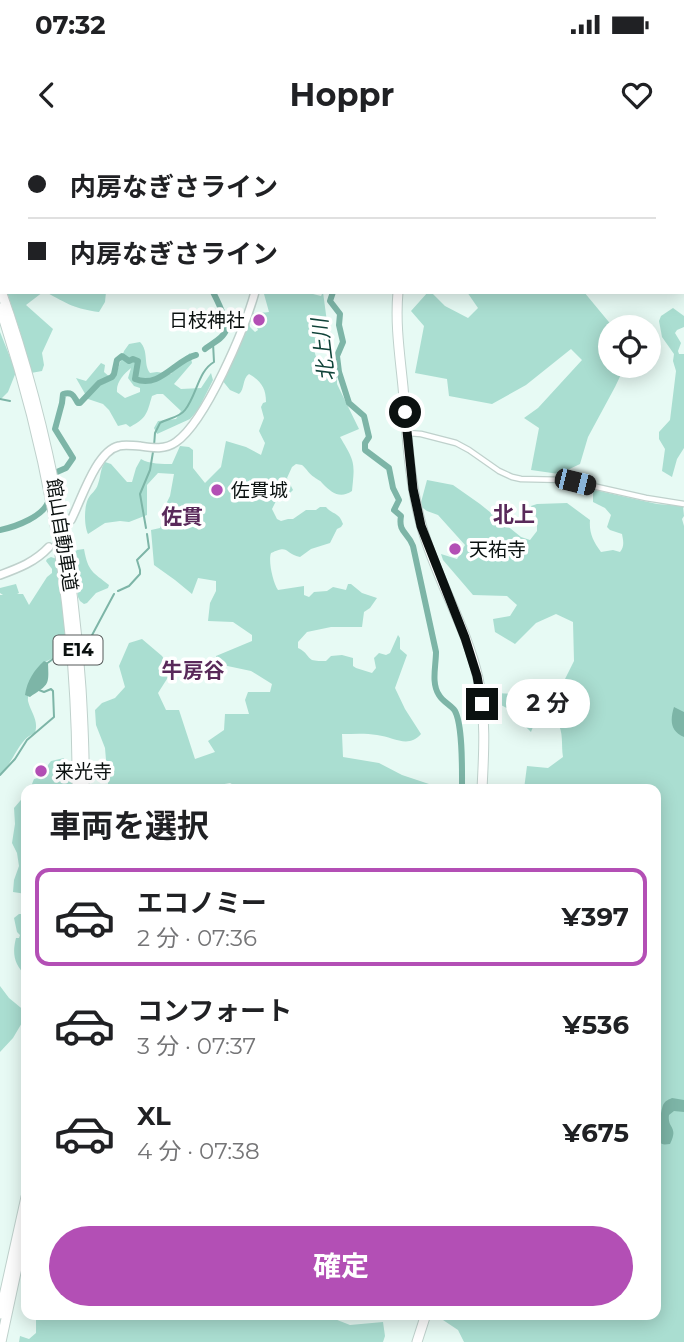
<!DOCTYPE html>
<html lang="ja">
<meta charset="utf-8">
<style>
:root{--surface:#fff;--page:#f2f2f2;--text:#202124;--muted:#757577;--line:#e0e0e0;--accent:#b34fb5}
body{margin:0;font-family:Montserrat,"Noto Sans JP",sans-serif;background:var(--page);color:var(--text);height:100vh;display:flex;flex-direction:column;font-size:26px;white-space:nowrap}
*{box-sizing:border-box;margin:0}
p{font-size:23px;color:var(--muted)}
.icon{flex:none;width:38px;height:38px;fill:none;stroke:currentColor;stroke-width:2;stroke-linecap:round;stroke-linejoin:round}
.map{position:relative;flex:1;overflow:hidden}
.sheet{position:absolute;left:21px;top:644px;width:640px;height:536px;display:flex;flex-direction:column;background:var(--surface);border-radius:14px;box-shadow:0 4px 18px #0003}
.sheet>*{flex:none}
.top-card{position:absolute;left:0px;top:0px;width:684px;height:154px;box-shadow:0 4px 18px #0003;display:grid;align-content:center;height:154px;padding:0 28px;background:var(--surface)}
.controls{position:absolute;left:598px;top:175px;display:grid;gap:14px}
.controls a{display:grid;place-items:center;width:63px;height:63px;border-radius:50%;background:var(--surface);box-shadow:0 4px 18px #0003;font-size:35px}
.end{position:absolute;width:32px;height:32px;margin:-16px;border:9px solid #0b1110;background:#fff;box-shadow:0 0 0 4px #fff}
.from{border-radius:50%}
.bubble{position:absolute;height:49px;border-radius:24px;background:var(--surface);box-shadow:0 4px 18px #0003;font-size:23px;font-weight:700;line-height:49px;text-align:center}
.car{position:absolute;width:21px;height:42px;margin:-21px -10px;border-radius:9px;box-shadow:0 0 5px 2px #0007;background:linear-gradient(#222 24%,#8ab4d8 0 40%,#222 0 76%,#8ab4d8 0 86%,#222 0)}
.top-card b{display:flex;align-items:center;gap:24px;height:66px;font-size:26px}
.top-card b+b{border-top:2px solid var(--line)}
.top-card i{width:18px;height:18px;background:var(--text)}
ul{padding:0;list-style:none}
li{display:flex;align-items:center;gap:21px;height:98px;margin:0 14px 10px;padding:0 14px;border:4px solid transparent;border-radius:14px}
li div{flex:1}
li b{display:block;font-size:26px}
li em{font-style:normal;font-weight:700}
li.current{border-color:var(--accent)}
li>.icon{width:63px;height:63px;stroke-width:1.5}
h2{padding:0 28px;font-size:32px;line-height:84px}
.cta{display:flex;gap:14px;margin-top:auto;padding:14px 28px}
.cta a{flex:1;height:80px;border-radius:42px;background:var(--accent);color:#fff;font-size:28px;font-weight:700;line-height:80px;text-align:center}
.status{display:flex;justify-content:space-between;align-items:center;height:49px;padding:0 35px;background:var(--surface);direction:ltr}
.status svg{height:19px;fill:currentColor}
header{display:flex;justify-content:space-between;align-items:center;height:91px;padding:0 28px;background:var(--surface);font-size:32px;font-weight:700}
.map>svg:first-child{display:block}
</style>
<div class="status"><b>07:32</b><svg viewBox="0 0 49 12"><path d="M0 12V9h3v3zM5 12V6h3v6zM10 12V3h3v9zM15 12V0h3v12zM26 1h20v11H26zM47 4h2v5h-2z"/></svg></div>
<header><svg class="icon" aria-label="back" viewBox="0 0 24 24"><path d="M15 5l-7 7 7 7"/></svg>Hoppr<svg class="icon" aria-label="heart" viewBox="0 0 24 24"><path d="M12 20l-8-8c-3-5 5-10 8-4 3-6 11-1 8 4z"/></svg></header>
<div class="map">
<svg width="684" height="1202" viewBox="0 0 684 1202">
<rect width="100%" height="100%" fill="#e7faf4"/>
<path fill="#aaded1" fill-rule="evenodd" d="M 653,0 L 684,0 L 684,123 L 682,121 L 682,2 L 655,2 Z
M 7,152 L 43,152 L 26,165 L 53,189 L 42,213 L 44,225 L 42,231 L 31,233 L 21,195 Z
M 46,152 L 106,152 L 105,162 L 99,172 C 76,169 67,164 46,152 Z
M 269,152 L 305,152 L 321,156 L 323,152 L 329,197 L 314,210 L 319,227 L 334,228 L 337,232 L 337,244 L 359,289 L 340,297 C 355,322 355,322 352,351 C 340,359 332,353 323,344 C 319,339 319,341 314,337 C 309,334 306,328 302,325 L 296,324 L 292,327 L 287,338 L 293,350 L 289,354 L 277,359 L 272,369 L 277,379 L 281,381 L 288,379 L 293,379 L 306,370 L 316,370 L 320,367 L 326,367 C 333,375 339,372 343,384 L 341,387 L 337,389 L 330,403 L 311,409 L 300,417 C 284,413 289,404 271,413 C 268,421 273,443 278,450 L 304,446 L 304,455 L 309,457 L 314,452 L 327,451 L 333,447 L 346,450 L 348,444 L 351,444 L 362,453 L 377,458 L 370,468 L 364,472 L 362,487 L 331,487 L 307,492 L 298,502 L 298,508 C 307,512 307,517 312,520 C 315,521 322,521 326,521 L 331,516 L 342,515 L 353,518 L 353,526 L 356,528 L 372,533 L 376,528 L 374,518 L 379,513 L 386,515 L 390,513 L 398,495 L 400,498 L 400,509 L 407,515 L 395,548 L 405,569 L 421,594 C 408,609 394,597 377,595 C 366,593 353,594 342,594 L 343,617 L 379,623 L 402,635 L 432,645 L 435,649 L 241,649 L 230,643 L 214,646 L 213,649 L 165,649 L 160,646 L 126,648 L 108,644 L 105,608 L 96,585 L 95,570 L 102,563 L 115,558 L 125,547 L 119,526 L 129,503 L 142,499 L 162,516 L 172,531 L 158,553 L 166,570 L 179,570 L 195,619 L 215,612 L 208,601 L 224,590 L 225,574 L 249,574 L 245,560 L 248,552 L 270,552 L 272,544 L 251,531 L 218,524 L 216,516 L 252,501 L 252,495 L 233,482 L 208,481 L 210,463 L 216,451 L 216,441 L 198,438 L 192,454 L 175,440 L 154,425 L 151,390 L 160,388 L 167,373 L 164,368 L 170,356 L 174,334 L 158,333 L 147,345 L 147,375 L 129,382 L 120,381 L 105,383 L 88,394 C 84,386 84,367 88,359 C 91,353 96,351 98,344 C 101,336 100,329 105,322 L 111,324 L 127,342 L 132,342 L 136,328 L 141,319 C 149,324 163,324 172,324 L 180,306 L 189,307 L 193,310 L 193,328 L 205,343 L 221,327 L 226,301 L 246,307 L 261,315 L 265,303 L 259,291 L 264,278 L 261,267 L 263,263 L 266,262 C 266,248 261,241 249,234 C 242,239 245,249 239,254 L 230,250 L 222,240 L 249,181 L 250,187 L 255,192 L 258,190 L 256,185 L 250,181 L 249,176 L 250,174 C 256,172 263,173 269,172 L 264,154 Z
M 428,152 L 431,152 L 445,166 L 468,178 L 478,168 L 467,152 L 584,152 L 613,187 L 611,187 L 611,226 L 625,226 L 615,247 L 588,297 L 580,324 L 559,334 L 531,330 L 539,288 L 524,278 L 538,268 L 582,220 L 571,209 L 526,245 L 492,264 L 449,256 L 447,239 L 415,233 L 424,186 L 411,171 Z
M 673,168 L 684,176 L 684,187 L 677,190 L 675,193 L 681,203 L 678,211 L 679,214 L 684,214 L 684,308 L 677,319 L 672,337 L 662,331 L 665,309 L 659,299 L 659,292 L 670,280 L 676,231 L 673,221 L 674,214 L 662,197 L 659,181 L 661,176 Z
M 0,192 L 16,232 L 8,252 L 0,260 Z
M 140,202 C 149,211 143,224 150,233 L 157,232 L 171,234 L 177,223 L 190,213 L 192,223 L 174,244 L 181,249 L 201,248 L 211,233 L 213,240 L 198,270 L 190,279 L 157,294 L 154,288 L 158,281 L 176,279 L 181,271 L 163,254 L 157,254 L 152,256 C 147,273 147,278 130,287 L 126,284 L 118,286 L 109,270 L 103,264 L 88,259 L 76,238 L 86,241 L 101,223 L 105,225 L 104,232 L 112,239 L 115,237 L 124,211 L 129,204 ZM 131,228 L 128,238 L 134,246 L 140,248 L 140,252 L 125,258 L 117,252 C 116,242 124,234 131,228 Z
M 427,340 L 453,345 L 480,364 L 521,397 L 530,400 L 537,391 L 537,379 L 531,366 L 537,364 L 567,363 L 590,380 C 589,393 593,401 601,412 L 613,410 L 620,412 C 625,406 623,400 622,394 L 610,390 L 607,387 L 611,375 L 605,368 L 593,362 L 593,351 L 595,350 L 657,364 L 683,366 L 684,376 L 682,379 L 684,386 L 684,1202 L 464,1202 L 458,1190 L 437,1176 L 436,1174 L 656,1174 L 656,649 L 524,649 L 527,626 L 548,628 L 563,617 C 561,605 564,592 557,582 L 537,576 L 531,592 L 524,585 L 520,575 L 499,564 L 495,553 L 518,554 L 535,558 L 557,571 L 569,560 L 565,539 L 574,521 L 573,482 L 556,474 L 536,483 L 515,504 L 495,492 L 493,479 L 510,476 L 517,465 L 507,456 L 473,455 L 443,420 L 441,414 L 457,419 L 465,405 L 438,375 L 427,371 L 420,366 Z
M 84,409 C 88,432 93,432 109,445 L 108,448 L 96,453 L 87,463 L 84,464 L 80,461 L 78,457 L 72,415 L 77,410 Z
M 51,417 L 57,419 L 69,515 C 61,517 54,517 47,521 C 39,526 27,552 28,561 C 31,573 39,580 35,593 C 18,599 14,623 0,634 L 0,455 L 3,455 L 0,453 L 0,448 L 16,444 L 19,453 L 17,454 L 23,454 L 29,465 L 47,437 L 52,433 L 52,429 L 46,421 L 47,419 Z
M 64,618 L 66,626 L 65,631 L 59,632 L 59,636 L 66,641 L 71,640 L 73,642 L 74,649 L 30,649 L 34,639 L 46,636 L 48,625 L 51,621 Z
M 26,654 L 26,754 L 13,752 L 14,740 L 19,726 L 17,713 L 12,703 L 15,684 L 14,668 Z
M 19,774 L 25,774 L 26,776 L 26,836 C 14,824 12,814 16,798 L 19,798 L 20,795 L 17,792 L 14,778 Z
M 0,846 L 9,858 L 26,872 L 26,876 L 13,898 L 0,912 Z
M 36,1174 L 322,1174 L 350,1185 L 383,1182 L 385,1196 L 383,1202 L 19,1202 L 20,1196 L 29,1199 L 36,1193 Z"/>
<path fill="#7db5a7" d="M 44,521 L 48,523 C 49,546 49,544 30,557 L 25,555 C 27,541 34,530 44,521 Z
M 674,567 L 684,572 L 684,597 C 670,591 670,580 674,567 Z
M 672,958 L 684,960 L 684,972 L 674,971 L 669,975 C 667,989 679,986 670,1004 C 666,1004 662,1006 659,1001 C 657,997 661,970 663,965 C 666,960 668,960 672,958 Z"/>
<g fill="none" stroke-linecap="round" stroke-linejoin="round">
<path stroke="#7db5a7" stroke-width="2" d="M 0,259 L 10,261
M 154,306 L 155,293 L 160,283 C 168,278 179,278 185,270 C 197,255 198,231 214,222 L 213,203
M 146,388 L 140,354 L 150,330 L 153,312
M 118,451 L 129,446 L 140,434 L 140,430 L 137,420 L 149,408 L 147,394
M 83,512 L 114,454
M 46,524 L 56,517 L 70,519
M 0,635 L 15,619 L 27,600 L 54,577 L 53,551 L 51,549 L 44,552 L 39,550"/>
<path stroke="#7db5a7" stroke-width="6" d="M 238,0 L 238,2
M 452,2 L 452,0
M 333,152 L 330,161 L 340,174 L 339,185 L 343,202 L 337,216 L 339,232 L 349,263 L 364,276 L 369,297 L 365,303 L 365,310 L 389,328 L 393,348 L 399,360 L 394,370 L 401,376 C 398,393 408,392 413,406 L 436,512 C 436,526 431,543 439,555 C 443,562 451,565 455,571 C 463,586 462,631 462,649
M 205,209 C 211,204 224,198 226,190 C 228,181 217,160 213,152
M 50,335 L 66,328 L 73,318 L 55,289 L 62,263 L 63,254 C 73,251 74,257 78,263 L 80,263 L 99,243 L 112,237 L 114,234 L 117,220 L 122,216 L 129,221 L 133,219 L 138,221 L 135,239 C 160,249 175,220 196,215
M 0,390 C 15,387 46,376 49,359"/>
<g stroke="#bfd1cc" stroke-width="7">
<path id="minor" d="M 335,0 L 337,2
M 408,293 L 421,294 L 456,303 L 469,310 L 499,331 L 512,337 L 521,339 L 566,340 L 646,358 L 684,364"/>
</g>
<g stroke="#bfd1cc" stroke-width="10">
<path id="major" d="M 292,2 L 293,0
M 71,380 C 81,361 96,311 119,306 C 126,304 133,306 140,306 C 153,308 165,310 176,302 C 206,281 245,188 255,152
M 0,435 C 19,428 35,422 49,407"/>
</g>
<g stroke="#bfd1cc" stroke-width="11">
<path id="highway" d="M 446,2 L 446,0
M 0,148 C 46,277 72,412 81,548 C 83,582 85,616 84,649
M 398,152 C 395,184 400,216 403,247 C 407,293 409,340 421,384 C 435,437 466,485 478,538 C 486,575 484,612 482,649
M 0,168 C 52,323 78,486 77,649
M 0,1174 L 26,1057
M 1,1202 L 26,1086
M 417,1202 L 426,1174"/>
</g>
<use href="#minor" stroke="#fff" stroke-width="4.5"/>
<use href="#major" stroke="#fff" stroke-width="7"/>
<use href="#highway" stroke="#fff" stroke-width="9"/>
</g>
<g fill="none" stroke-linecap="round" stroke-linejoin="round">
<path stroke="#0b1110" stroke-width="9" d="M 405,272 L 413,349 L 421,386 L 465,498 L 477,536 L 482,564"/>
</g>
<g fill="#b34fb5" stroke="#fff" stroke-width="2.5">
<circle cx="259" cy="180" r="7"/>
<circle cx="217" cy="350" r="7"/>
<circle cx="455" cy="409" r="7"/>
<circle cx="41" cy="631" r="7"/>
</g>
<g text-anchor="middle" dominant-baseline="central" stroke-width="7" stroke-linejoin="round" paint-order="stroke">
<rect fill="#fff" stroke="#545858" stroke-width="2" x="53.5" y="495.5" width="49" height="29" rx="5"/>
<g font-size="18" font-weight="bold" fill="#0b1110">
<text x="78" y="510">E14</text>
</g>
<g font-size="19" fill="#0b1110" stroke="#fff" text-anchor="start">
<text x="245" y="180" text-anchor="end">日枝神社</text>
<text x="231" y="350">佐貫城</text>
<text x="469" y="409">天祐寺</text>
<text x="55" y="631">来光寺</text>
</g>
<g font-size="19" fill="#0b1110" stroke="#fff">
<text transform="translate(62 395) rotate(81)">館山自動車道</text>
</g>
<g font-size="21" font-style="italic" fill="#0f4238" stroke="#fff">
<text transform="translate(323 210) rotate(-97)">北上川</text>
</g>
<g font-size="21" font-weight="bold" fill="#59295a" stroke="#fff">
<text x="514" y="374">北上</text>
<text x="182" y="376">佐貫</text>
<text x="193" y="530">牛房谷</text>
</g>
</g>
</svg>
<div class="controls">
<a><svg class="icon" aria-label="locate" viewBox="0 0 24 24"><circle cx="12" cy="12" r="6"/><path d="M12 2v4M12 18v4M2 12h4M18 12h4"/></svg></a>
</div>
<i class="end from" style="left:405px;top:272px"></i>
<i class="end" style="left:482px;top:564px"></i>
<div class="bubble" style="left:506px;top:539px;width:84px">2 分</div>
<i class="car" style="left:575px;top:342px;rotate:104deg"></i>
<div class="top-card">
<b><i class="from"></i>内房なぎさライン</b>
<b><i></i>内房なぎさライン</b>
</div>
<section class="sheet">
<h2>車両を選択</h2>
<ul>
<li class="current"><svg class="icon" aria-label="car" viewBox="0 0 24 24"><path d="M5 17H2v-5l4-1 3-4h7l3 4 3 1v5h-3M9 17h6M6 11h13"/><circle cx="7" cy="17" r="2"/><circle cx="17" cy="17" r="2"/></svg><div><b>エコノミー</b><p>2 分 · 07:36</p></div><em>¥397</em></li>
<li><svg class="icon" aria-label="car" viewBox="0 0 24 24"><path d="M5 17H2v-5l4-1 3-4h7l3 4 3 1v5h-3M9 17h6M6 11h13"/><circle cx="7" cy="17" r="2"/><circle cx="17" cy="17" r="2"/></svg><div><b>コンフォート</b><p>3 分 · 07:37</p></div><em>¥536</em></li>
<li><svg class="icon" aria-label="car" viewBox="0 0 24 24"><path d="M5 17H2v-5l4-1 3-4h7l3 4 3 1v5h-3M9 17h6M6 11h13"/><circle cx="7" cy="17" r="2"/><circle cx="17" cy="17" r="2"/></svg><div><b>XL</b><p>4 分 · 07:38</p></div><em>¥675</em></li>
</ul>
<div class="cta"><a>確定</a></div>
</section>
</div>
